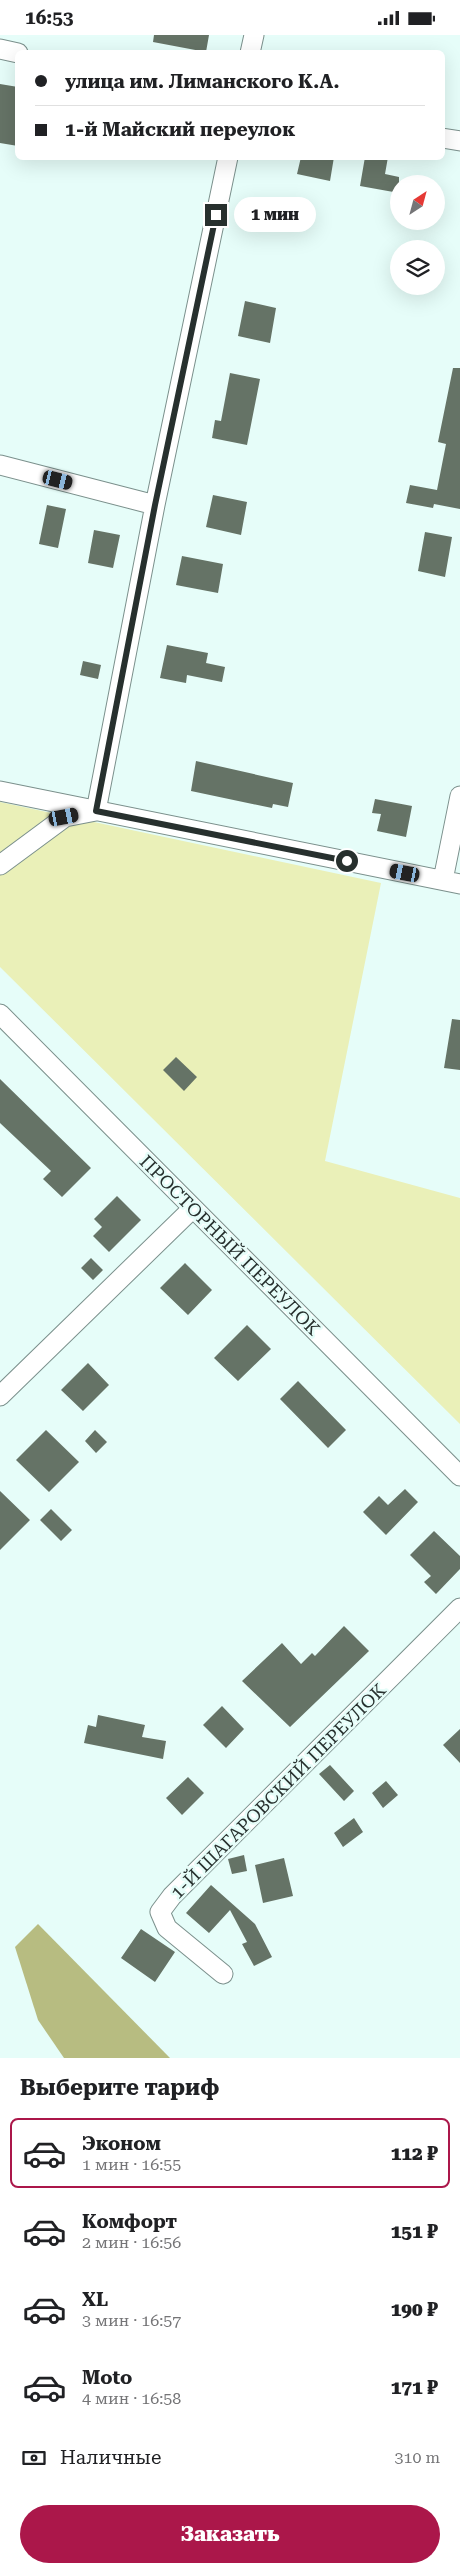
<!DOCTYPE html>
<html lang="ru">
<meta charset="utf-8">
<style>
:root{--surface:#fff;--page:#f2f2f2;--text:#202124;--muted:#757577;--line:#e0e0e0;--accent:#ab174a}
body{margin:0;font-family:"Roboto Serif",serif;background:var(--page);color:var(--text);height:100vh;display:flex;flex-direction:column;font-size:19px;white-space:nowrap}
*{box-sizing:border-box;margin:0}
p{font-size:16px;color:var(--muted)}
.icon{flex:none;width:28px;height:28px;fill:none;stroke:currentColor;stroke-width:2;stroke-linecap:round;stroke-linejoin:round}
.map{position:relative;height:2023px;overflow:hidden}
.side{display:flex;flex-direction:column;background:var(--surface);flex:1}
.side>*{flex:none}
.banner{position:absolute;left:15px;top:15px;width:430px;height:110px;border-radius:8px;box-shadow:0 5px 20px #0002;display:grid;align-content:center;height:110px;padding:0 20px;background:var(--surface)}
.needle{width:32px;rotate:36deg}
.fabs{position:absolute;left:390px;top:140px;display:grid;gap:10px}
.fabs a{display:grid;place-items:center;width:55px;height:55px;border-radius:50%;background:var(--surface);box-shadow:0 5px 20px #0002;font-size:25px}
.end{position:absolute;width:22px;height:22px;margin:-11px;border:6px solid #27302e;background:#fff;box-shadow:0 0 0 2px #fff}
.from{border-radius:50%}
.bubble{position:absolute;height:35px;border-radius:18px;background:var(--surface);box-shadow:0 5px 20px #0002;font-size:16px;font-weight:800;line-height:35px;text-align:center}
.car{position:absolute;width:15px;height:30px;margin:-15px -8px;border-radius:6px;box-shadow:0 0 4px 1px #0007;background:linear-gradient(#222 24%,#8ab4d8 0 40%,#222 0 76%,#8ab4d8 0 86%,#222 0)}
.banner b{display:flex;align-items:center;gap:18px;height:48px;font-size:19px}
.banner b+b{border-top:1px solid var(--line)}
.banner i{width:12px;height:12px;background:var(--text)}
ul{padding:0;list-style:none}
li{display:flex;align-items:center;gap:15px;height:70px;margin:0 10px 8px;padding:0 10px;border:2px solid transparent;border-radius:8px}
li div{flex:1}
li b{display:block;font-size:19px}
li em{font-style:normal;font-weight:800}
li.selected{border-color:var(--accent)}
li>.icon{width:45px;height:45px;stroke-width:1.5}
h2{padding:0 20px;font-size:22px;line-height:60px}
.pay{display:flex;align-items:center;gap:12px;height:55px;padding:0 20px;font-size:19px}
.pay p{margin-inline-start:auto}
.button{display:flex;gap:10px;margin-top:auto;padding:10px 20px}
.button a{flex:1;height:58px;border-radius:30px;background:var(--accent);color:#fff;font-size:20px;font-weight:800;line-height:58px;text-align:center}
.status{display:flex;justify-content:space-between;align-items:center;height:35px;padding:0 25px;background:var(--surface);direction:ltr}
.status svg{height:14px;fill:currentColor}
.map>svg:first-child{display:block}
</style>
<div class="status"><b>16:53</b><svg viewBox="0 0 49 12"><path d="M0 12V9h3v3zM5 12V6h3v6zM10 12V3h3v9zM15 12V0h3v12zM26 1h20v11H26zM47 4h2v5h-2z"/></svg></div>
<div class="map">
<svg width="460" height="2023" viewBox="0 0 460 2023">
<rect width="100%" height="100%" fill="#e6fdf9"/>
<path fill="#eaf0b8" d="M 0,767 L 381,848 L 325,1126 L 460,1163 L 460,1389 L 0,932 Z"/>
<path fill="#b7bc81" d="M 38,1889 L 170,2023 L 64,2023 L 38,1985 L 15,1912 Z"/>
<path fill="#657366" d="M 154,0 L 209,0 L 206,17 L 153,7 Z
M 0,49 L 18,52 L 18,111 L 0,108 Z
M 301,122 L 334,122 L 330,146 L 297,139 Z
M 365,122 L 388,122 L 385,139 L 399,142 L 399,158 L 360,151 Z
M 245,266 L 276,273 L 270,308 L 238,301 Z
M 453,333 L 460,333 L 460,474 L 434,469 L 433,473 L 406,468 L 410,450 L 437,455 L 446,409 L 438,407 Z
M 230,338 L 260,344 L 247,410 L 212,403 L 215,385 L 221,386 Z
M 213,460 L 247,467 L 241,500 L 206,492 Z
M 47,470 L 66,474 L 58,513 L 39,509 Z
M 94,495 L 120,500 L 113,533 L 88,528 Z
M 425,497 L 452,502 L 445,542 L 418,536 Z
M 182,521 L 223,529 L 218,558 L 176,550 Z
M 167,610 L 208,618 L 206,628 L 225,632 L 222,647 L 187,640 L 186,648 L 160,643 Z
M 83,626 L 101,630 L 98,644 L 80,640 Z
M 196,726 L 293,748 L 288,772 L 273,769 L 272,773 L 191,756 Z
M 375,764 L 412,771 L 406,802 L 377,796 L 381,779 L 372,778 Z
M 452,984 L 460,985 L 460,1035 L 444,1033 Z
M 176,1022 L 197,1042 L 184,1056 L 163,1035 Z
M 0,1044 L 91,1133 L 62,1162 L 43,1144 L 51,1136 L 0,1088 Z
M 117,1161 L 141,1185 L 109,1217 L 93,1201 L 102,1192 L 94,1184 Z
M 91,1223 L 103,1235 L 93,1245 L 81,1233 Z
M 185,1228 L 212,1255 L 188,1280 L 160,1253 Z
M 247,1290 L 271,1314 L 238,1346 L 214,1323 Z
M 88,1328 L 109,1350 L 83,1376 L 61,1355 Z
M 298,1346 L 346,1395 L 328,1413 L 280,1364 Z
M 46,1395 L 79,1427 L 49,1457 L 16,1425 Z
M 95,1395 L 107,1407 L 96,1418 L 85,1406 Z
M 405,1454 L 418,1467 L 386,1500 L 363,1477 L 379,1461 L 388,1470 Z
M 0,1456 L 30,1485 L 0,1515 Z
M 51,1474 L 72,1495 L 61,1506 L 40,1485 Z
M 434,1496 L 460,1521 L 460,1534 L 436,1559 L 424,1547 L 431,1541 L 410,1520 Z
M 344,1591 L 369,1616 L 290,1692 L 242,1646 L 282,1608 L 301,1629 L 312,1618 L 315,1621 Z
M 222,1671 L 244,1694 L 226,1713 L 203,1690 Z
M 98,1680 L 145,1690 L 142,1702 L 166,1706 L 163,1724 L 84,1708 L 88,1690 L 96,1692 Z
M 460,1694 L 460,1728 L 443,1710 Z
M 330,1730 L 354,1756 L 344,1766 L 319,1739 Z
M 188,1742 L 204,1758 L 182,1780 L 166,1763 Z
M 386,1746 L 398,1760 L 383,1773 L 372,1758 Z
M 354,1783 L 363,1797 L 343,1812 L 334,1798 Z
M 244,1820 L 247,1836 L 232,1839 L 228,1824 Z
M 284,1823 L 293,1861 L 263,1868 L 255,1830 Z
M 211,1850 L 255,1889 L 272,1922 L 254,1931 L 242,1909 L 247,1907 L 230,1875 L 209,1898 L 186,1878 Z
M 141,1894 L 175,1917 L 155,1947 L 121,1923 Z"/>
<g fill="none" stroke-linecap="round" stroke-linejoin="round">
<g stroke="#7b908c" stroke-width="21">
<path id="minor" d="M 0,14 L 18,18
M 250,18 L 254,0
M 442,103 L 460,106
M 0,430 L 155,470
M 0,756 L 460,849
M 0,830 L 65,782 L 96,776 L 155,470 L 228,122
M 443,845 L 460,761
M 0,979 L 460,1441
M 0,1361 L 193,1173
M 223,1939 L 167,1893 L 160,1877 L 172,1861 L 460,1573"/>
</g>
<use href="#minor" stroke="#fff" stroke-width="19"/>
</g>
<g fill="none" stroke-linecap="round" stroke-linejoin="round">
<path stroke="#27302e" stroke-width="6" d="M 216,180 L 155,470 L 96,776 L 347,826"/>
</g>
<g text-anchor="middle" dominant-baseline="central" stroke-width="5" stroke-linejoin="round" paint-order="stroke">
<g font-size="18" fill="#27302e" stroke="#e6fdf9">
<text transform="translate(230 1210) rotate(45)">ПРОСТОРНЫЙ ПЕРЕУЛОК</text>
<text transform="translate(278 1756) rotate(-45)">1-Й ШАГАРОВСКИЙ ПЕРЕУЛОК</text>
</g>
</g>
</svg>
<div class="fabs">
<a><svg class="needle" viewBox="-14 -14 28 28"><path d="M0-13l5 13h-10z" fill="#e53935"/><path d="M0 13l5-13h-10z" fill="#757577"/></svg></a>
<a><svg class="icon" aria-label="layers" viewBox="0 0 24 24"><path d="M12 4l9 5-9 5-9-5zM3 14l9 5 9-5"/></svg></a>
</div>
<i class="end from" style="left:347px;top:826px"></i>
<i class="end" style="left:216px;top:180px"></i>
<div class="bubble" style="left:234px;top:162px;width:82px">1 мин</div>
<i class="car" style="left:58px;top:445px;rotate:104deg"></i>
<i class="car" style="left:64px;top:782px;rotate:79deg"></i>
<i class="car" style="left:405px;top:838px;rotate:281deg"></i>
<div class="banner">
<b><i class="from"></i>улица им. Лиманского К.А.</b>
<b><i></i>1-й Майский переулок</b>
</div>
</div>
<section class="side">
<h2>Выберите тариф</h2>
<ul>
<li class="selected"><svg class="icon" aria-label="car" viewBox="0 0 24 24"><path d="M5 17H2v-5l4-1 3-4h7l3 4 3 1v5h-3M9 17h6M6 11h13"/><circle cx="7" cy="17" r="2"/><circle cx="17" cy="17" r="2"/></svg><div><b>Эконом</b><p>1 мин · 16:55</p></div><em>112 ₽</em></li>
<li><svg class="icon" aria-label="car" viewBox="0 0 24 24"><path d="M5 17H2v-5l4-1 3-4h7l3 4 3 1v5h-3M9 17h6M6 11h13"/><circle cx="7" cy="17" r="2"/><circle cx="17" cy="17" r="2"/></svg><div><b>Комфорт</b><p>2 мин · 16:56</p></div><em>151 ₽</em></li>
<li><svg class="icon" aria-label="car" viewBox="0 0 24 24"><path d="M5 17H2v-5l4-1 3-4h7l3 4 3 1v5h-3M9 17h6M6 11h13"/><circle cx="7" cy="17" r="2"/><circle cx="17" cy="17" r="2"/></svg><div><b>XL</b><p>3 мин · 16:57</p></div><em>190 ₽</em></li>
<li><svg class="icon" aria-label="car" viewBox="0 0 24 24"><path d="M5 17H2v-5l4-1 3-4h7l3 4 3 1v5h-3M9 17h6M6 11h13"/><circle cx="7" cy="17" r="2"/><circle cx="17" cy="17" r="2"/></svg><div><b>Moto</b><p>4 мин · 16:58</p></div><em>171 ₽</em></li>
</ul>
<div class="pay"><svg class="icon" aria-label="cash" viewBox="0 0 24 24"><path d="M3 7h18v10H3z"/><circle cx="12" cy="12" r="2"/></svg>Наличные<p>310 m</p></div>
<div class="button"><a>Заказать</a></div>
</section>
